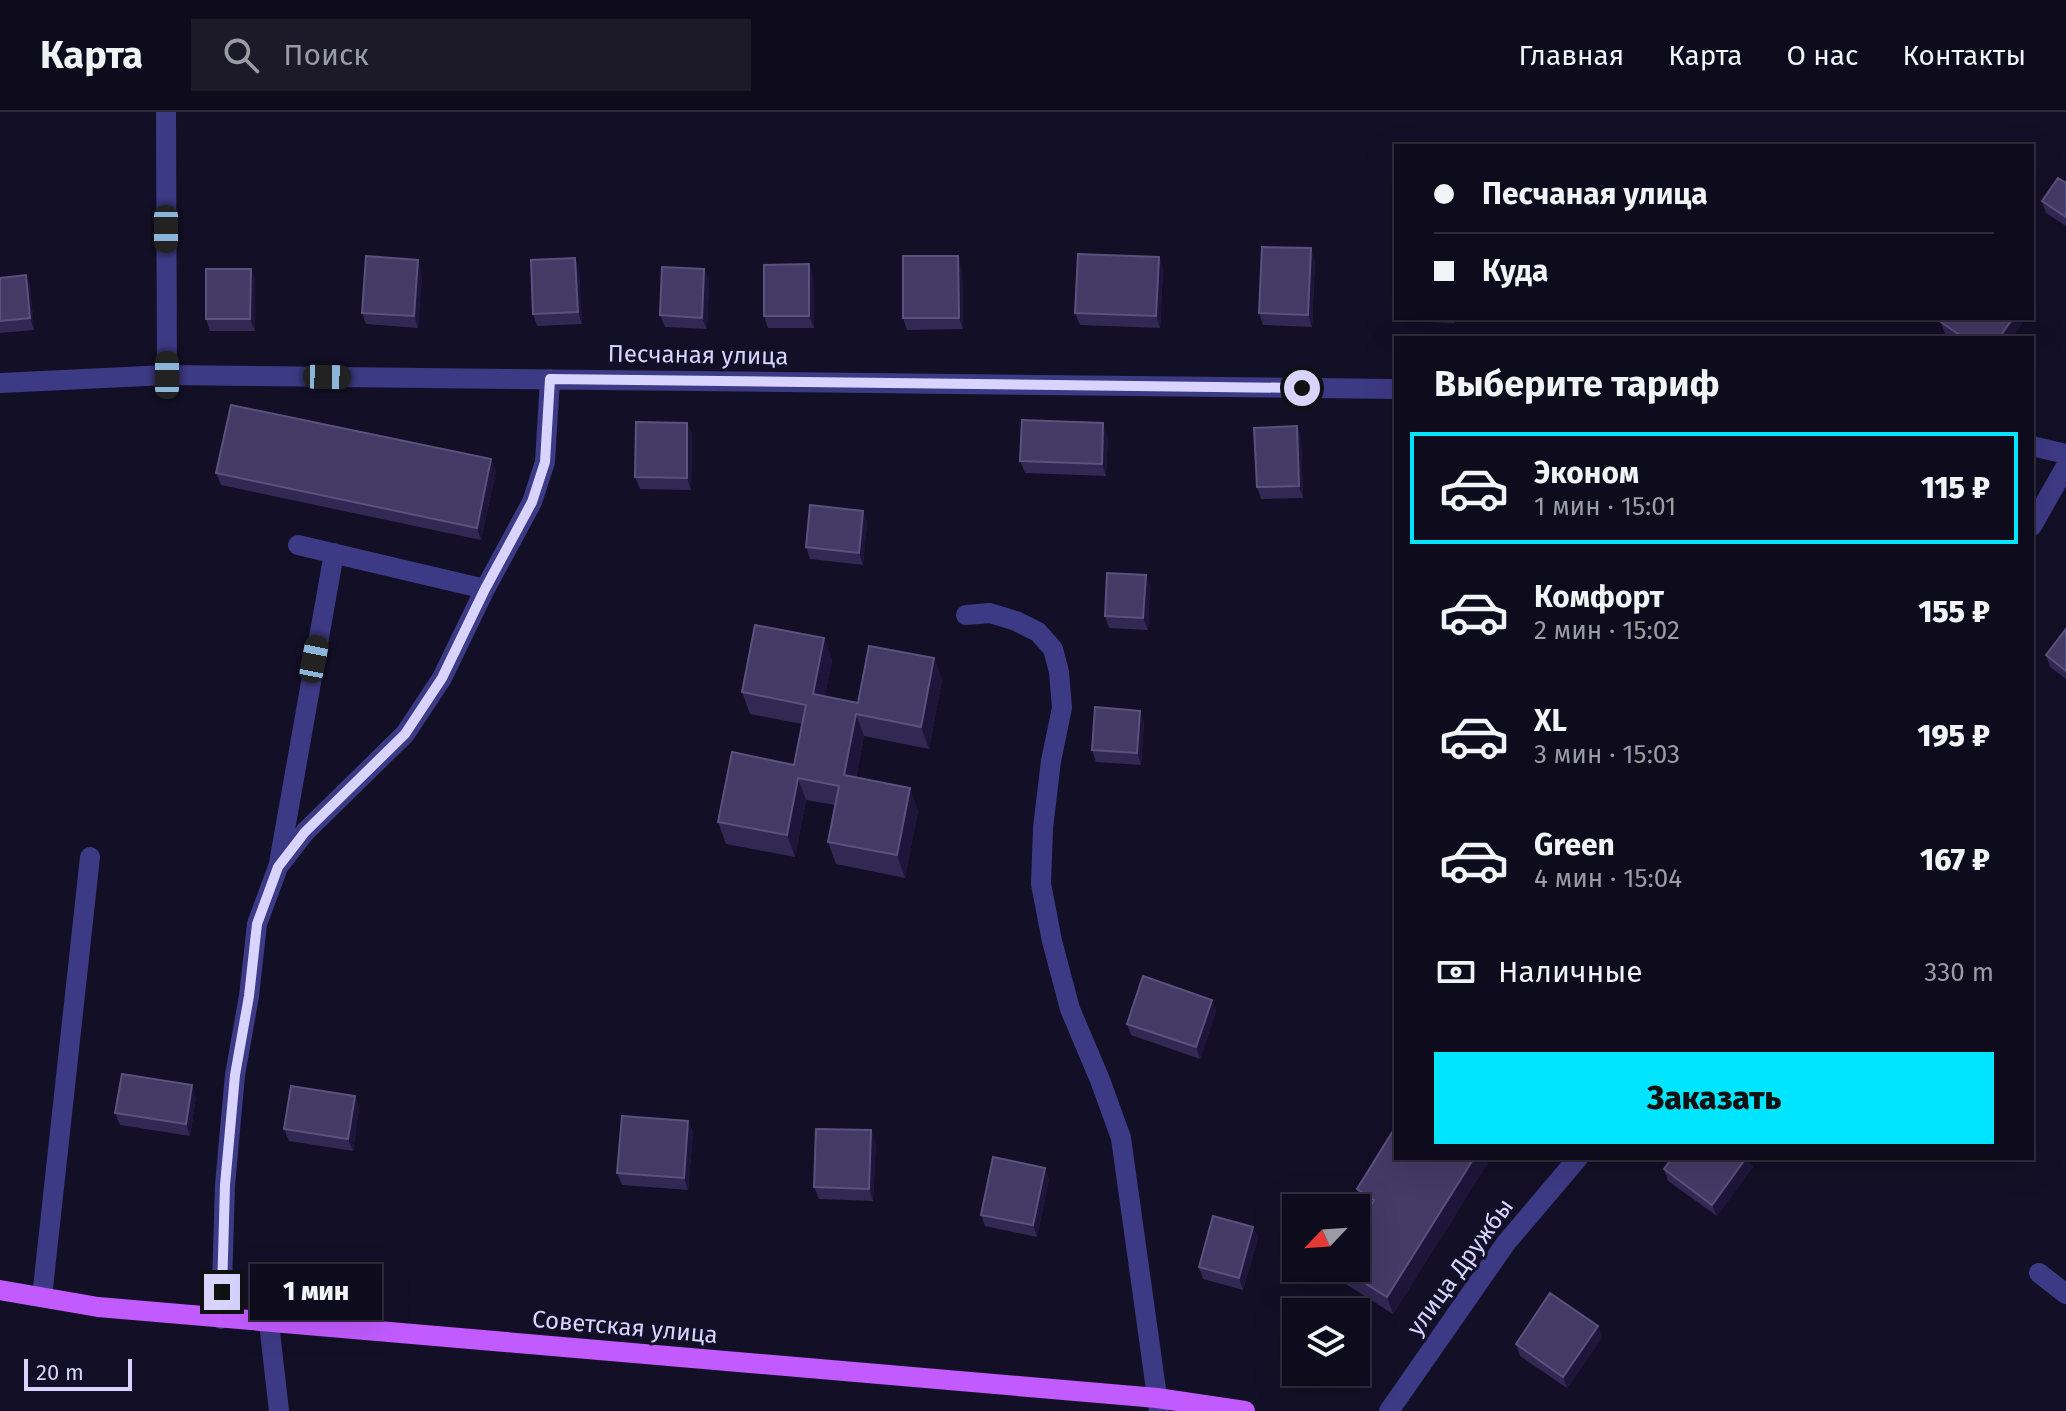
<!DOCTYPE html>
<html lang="ru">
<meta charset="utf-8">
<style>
:root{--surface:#0e0b1c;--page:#1c1929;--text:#f1f3f6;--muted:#9b9ba3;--line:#2e2b3b;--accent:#00e5ff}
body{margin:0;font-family:"Fira Sans",sans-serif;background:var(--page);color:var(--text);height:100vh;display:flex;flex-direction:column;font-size:30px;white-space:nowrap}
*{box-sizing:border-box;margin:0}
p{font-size:26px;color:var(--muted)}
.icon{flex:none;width:44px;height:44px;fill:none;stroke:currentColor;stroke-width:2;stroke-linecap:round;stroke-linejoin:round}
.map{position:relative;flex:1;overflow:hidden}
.side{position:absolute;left:1394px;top:224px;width:640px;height:824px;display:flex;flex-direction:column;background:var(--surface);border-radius:0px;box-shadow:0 8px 32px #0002,0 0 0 2px var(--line)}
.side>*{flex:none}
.top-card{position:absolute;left:1394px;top:32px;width:640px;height:176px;border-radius:0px;box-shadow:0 8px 32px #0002,0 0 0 2px var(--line);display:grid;align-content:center;height:176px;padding:0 40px;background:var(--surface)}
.needle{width:52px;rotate:245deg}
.tools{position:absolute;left:1282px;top:1082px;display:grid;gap:16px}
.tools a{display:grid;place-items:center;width:88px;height:88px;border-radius:0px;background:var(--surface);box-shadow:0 8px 32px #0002,0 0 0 2px var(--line);font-size:40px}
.scale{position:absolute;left:24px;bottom:20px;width:108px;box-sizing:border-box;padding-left:8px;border:4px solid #d9d4ff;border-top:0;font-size:22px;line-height:28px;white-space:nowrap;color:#d9d4ff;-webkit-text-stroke:6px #130f26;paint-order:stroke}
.end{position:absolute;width:36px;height:36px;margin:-18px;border:10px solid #d9d4ff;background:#111;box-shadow:0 0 0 4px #111}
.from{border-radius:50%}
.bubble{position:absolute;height:56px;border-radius:0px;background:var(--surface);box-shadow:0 8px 32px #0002,0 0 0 2px var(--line);font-size:26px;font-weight:800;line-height:56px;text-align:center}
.car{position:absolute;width:24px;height:48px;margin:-24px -12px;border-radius:10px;box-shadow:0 0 6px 2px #0007;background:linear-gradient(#222 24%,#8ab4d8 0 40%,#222 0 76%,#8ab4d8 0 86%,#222 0)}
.top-card b{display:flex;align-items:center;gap:28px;height:76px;font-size:30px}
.top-card b+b{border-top:2px solid var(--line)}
.top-card i{width:20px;height:20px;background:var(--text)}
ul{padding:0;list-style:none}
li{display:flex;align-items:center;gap:24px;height:112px;margin:0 16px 12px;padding:0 24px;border:4px solid transparent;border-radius:0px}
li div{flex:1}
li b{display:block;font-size:30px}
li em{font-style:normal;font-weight:800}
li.current{border-color:var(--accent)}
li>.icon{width:72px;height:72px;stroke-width:1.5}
h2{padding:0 40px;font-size:36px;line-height:96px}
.pay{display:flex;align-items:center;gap:20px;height:88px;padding:0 40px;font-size:30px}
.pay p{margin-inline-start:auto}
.button{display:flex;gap:16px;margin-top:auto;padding:16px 40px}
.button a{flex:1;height:92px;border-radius:0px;background:var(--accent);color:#111;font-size:32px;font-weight:800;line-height:92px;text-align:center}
header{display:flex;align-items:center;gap:48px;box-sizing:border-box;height:112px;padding:0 40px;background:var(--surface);border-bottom:2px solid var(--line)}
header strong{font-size:38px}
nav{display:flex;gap:44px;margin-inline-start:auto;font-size:28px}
.search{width:560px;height:72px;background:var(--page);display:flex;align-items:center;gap:20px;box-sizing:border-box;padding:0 28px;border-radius:0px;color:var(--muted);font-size:30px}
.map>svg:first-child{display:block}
</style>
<header>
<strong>Карта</strong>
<div class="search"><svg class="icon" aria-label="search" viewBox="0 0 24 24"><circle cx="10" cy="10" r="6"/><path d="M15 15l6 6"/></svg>Поиск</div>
<nav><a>Главная</a><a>Карта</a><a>О нас</a><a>Контакты</a></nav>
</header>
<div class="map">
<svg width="2066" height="1299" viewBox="0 0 2066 1299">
<rect width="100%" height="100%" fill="#130f26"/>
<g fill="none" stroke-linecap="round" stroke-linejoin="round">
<path stroke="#3d3a85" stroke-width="20" d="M 166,0 L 167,263
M 0,271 L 167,263 L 1396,277
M 2032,334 L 2066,342
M 2032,414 L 2066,354
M 298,433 L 485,477
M 966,503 L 990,501 L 1016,509 L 1038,520 L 1053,537 L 1059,560 L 1062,596 L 1051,649 L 1043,716 L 1041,772 L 1052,829 L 1070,897 L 1100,968 L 1121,1026 L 1159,1299
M 279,751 L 334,441
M 2039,1161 L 2066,1182
M 42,1185 L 90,745
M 221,1207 L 225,1073 L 235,963 L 249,884 L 257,812 L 278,755 L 305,720 L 405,622 L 442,566 L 485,477 L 532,390 L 545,350 L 550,267
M 269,1211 L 279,1299
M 1389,1299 L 1506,1131 L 1578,1046"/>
<path stroke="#c25bff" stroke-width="20" d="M 0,1178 L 98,1195 L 1157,1286 L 1245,1299"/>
</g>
<path fill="#312854" d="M 2066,71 L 2066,114 L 2046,101 L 2042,89 Z
M 1159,145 L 1163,157 L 1160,216 L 1080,213 L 1075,201 Z
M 575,146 L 579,158 L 582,212 L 537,214 L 533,202 Z
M 1315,148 L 1312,215 L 1263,213 L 1259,201 Z
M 962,156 L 963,217 L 907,218 L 903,206 Z
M 251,157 L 255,169 L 255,219 L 210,219 L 206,207 Z
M 704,157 L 709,169 L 707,217 L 665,215 L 660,203 Z
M 422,160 L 418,216 L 366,212 L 362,201 Z
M 26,163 L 30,175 L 34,218 L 0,221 L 0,166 Z
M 813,164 L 814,216 L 768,216 L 764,204 Z
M 1399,206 L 1455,206 L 1455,211 L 1400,209 Z
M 1532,206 L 1570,206 L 1570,207 Z
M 1729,206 L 1796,206 L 1796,208 Z
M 2026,206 L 2012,226 L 1951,226 L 1945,222 L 1941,210 Z
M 687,311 L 692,322 L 691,378 L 640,377 L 635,365 Z
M 1108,323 L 1106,364 L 1025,361 L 1020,349 Z
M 1301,326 L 1303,386 L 1261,387 L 1257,375 Z
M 496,359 L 481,428 L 221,373 L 216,361 Z
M 863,399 L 867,411 L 863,453 L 810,447 L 806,435 Z
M 1146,463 L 1150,475 L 1148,518 L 1109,516 L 1105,504 Z
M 2066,517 L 2066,567 L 2050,555 L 2046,543 Z
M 824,526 L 832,548 L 825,584 L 858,591 L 934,546 L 942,568 L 929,637 L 864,624 L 856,666 L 918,698 L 905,766 L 836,752 L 828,730 L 835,693 L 806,688 L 795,745 L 726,732 L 718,710 L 794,653 L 802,612 L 750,602 L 742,580 Z
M 1144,610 L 1141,653 L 1096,650 L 1092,638 Z
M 1212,888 L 1216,899 L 1200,947 L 1131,923 L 1127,912 Z
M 355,984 L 359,996 L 353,1039 L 289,1029 L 284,1017 Z
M 196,985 L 190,1024 L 120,1013 L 115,1001 Z
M 688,1009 L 693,1021 L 688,1078 L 622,1073 L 617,1061 Z
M 876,1030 L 873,1089 L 819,1087 L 814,1075 Z
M 1396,1046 L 1491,1046 L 1393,1202 L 1341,1169 L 1336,1156 L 1356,1156 L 1369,1098 L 1363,1094 L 1357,1077 Z
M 1753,1055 L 1717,1104 L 1668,1069 L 1664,1057 Z
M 1049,1067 L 1037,1125 L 985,1114 L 981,1103 Z
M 1253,1115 L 1258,1126 L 1243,1178 L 1203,1167 L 1199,1155 Z
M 1598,1214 L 1602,1226 L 1567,1276 L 1520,1244 L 1516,1232 Z"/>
<path fill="#1d163a" d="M 1311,136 L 1315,148 L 1312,215 L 1308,203 Z
M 958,144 L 962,156 L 963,217 L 959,206 Z
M 1159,145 L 1163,157 L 1160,216 L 1156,204 Z
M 575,146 L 579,158 L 582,212 L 578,200 Z
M 418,148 L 422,160 L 418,216 L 414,204 Z
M 809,152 L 813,164 L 814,216 L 809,204 Z
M 251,157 L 255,169 L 255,219 L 250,207 Z
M 704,157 L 709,169 L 707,217 L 702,206 Z
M 26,163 L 30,175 L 34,218 L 30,206 Z
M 2013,206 L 2026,206 L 2012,226 L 1999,226 Z
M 687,311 L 692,322 L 691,378 L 687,366 Z
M 1103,311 L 1108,323 L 1106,364 L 1102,352 Z
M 1297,314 L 1301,326 L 1303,386 L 1299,374 Z
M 491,347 L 496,359 L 481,428 L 477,416 Z
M 863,399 L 867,411 L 863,453 L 859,441 Z
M 1146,463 L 1150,475 L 1148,518 L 1143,506 Z
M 824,526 L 832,548 L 821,604 L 813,582 Z
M 934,546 L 942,568 L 929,637 L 921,615 Z
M 1140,599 L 1144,610 L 1141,653 L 1137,641 Z
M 856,602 L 864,624 L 852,685 L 844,663 Z
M 798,666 L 806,688 L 795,745 L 787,723 Z
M 910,676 L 918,698 L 905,766 L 897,743 Z
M 1212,888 L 1216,899 L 1200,947 L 1196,935 Z
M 192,973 L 196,985 L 190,1024 L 186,1012 Z
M 355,984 L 359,996 L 353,1039 L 348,1027 Z
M 688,1009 L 693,1021 L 688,1078 L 684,1066 Z
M 871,1018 L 876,1030 L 873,1089 L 869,1077 Z
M 1474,1046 L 1491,1046 L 1393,1202 L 1387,1185 Z
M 1746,1046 L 1749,1046 L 1753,1055 L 1717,1104 L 1712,1093 Z
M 1045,1056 L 1049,1067 L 1037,1125 L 1033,1113 Z
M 1253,1115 L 1258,1126 L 1243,1178 L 1239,1166 Z
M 1598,1214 L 1602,1226 L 1567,1276 L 1563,1265 Z"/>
<path fill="#433a66" stroke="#5a527e" stroke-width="2" d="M 2058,66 L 2066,71 L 2066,105 L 2042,89 Z
M 1262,135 L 1311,136 L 1308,203 L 1259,201 Z
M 1078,142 L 1159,145 L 1156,204 L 1075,201 Z
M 366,144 L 418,148 L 414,204 L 362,201 Z
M 903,144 L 958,144 L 959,206 L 903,206 Z
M 575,146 L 578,200 L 533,202 L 531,148 Z
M 809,152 L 809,204 L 764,204 L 764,153 Z
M 662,155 L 704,157 L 702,206 L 660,203 Z
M 206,157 L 251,157 L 250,207 L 206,207 Z
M 26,163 L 30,206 L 0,209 L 0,166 Z
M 1944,206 L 2013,206 L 1999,226 L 1964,226 L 1941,210 Z
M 231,293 L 491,347 L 477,416 L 216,361 Z
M 1022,308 L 1103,311 L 1102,352 L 1020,349 Z
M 636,310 L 687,311 L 687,366 L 635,365 Z
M 1297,314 L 1299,374 L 1257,375 L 1254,316 Z
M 810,393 L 863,399 L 859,441 L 806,435 Z
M 1107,461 L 1146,463 L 1143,506 L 1105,504 Z
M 755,513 L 824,526 L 813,582 L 858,591 L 869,534 L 934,546 L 921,615 L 856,602 L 844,663 L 910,676 L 897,743 L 828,730 L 839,674 L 798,666 L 787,723 L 718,710 L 732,640 L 794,653 L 806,593 L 742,580 Z
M 2066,517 L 2066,559 L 2046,543 Z
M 1095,595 L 1140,599 L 1137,641 L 1092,638 Z
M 1143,864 L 1212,888 L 1196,935 L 1127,912 Z
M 122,962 L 192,973 L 186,1012 L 115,1001 Z
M 291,974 L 355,984 L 348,1027 L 284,1017 Z
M 622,1004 L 688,1009 L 684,1066 L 617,1061 Z
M 1396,1014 L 1396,1046 L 1474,1046 L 1387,1185 L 1341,1156 L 1356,1156 L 1356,1118 L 1374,1088 L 1357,1077 Z
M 816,1017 L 871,1018 L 869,1077 L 814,1075 Z
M 993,1045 L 1045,1056 L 1033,1113 L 981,1103 Z
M 1672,1046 L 1746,1046 L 1712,1093 L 1664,1057 Z
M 1213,1104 L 1253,1115 L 1239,1166 L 1199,1155 Z
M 1550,1181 L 1598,1214 L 1563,1265 L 1516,1232 Z"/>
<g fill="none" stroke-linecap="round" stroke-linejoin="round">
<path stroke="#d9d4ff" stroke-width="10" d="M 222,1180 L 225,1073 L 235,963 L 249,884 L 257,812 L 278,755 L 305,720 L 405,622 L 442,566 L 485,477 L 532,390 L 545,350 L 550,267 L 1302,276"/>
</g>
<g text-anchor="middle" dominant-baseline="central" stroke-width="6" stroke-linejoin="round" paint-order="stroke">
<g font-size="24" fill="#d9d4ff" stroke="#130f26">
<text transform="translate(698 243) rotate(1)">Песчаная улица</text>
<text transform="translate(1460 1155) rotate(-54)">улица Дружбы</text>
<text transform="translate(625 1215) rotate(5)">Советская улица</text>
</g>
</g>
</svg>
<div class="tools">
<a><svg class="needle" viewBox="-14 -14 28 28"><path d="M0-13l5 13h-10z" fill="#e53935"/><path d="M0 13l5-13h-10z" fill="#9b9ba3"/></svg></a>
<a><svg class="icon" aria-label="layers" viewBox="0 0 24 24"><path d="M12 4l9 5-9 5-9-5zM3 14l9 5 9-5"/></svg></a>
</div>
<div class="scale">20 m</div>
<i class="end from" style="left:1302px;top:276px"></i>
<i class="end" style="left:222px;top:1180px"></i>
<div class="bubble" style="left:250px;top:1152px;width:132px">1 мин</div>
<i class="car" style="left:166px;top:117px;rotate:180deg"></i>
<i class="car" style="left:167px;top:263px;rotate:0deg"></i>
<i class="car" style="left:327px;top:265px;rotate:91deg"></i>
<i class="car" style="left:314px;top:547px;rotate:11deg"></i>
<div class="top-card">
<b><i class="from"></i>Песчаная улица</b>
<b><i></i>Куда</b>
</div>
<section class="side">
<h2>Выберите тариф</h2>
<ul>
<li class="current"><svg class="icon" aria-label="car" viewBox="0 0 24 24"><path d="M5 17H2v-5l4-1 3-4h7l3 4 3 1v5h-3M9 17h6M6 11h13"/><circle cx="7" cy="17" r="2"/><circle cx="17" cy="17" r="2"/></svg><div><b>Эконом</b><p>1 мин · 15:01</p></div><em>115 ₽</em></li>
<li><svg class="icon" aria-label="car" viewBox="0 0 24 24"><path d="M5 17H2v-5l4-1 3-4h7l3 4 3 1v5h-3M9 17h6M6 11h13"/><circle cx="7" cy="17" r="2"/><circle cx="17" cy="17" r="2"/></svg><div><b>Комфорт</b><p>2 мин · 15:02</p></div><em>155 ₽</em></li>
<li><svg class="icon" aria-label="car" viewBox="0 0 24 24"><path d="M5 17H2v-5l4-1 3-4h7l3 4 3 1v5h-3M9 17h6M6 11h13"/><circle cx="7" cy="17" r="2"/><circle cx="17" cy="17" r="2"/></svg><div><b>XL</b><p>3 мин · 15:03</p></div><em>195 ₽</em></li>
<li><svg class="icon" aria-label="car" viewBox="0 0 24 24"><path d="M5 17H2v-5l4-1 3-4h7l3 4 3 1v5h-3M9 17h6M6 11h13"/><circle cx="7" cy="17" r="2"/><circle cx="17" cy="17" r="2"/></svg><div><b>Green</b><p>4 мин · 15:04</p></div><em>167 ₽</em></li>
</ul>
<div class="pay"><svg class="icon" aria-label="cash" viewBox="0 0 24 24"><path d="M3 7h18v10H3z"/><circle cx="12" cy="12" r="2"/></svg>Наличные<p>330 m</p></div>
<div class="button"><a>Заказать</a></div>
</section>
</div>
